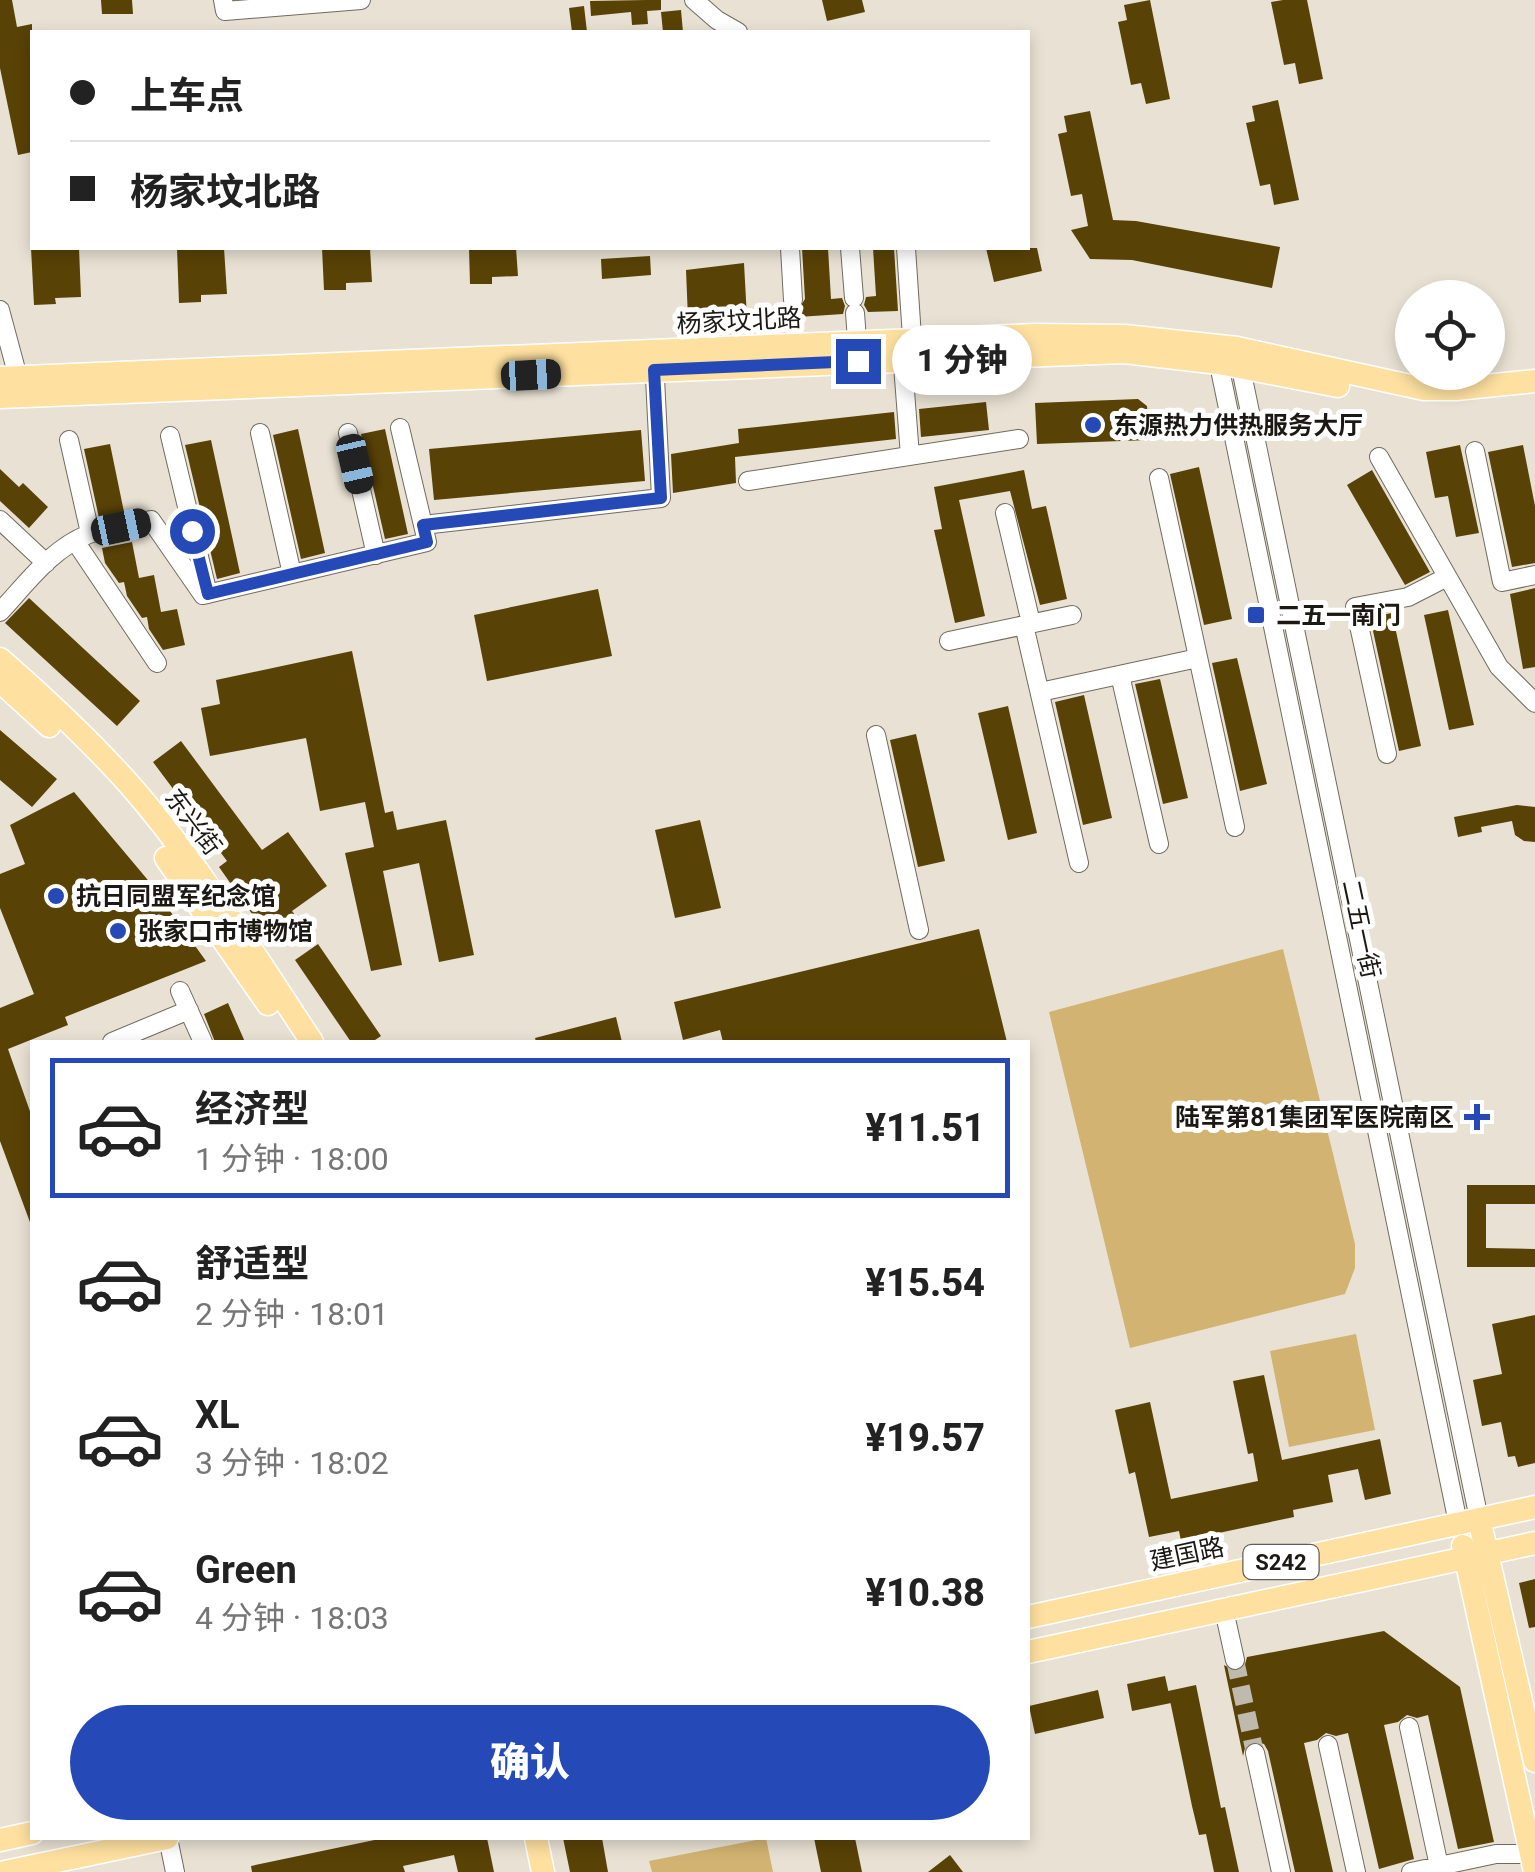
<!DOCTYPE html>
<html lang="zh">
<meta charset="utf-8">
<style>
:root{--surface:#fff;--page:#f6f6f6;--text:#222;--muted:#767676;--line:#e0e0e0;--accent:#2649b8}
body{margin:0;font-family:Roboto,"Noto Sans SC",sans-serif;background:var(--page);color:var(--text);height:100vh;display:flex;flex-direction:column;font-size:38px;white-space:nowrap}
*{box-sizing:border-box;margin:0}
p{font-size:32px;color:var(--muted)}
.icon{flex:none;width:55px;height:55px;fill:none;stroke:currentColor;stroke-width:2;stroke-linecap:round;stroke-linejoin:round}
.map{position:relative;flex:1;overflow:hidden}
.details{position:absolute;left:30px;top:1040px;width:1000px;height:800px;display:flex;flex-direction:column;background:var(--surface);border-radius:0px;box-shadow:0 5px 15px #0003}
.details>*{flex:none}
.guide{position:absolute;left:30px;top:30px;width:1000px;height:220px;border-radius:0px;box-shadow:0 5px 15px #0003;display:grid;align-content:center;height:220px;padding:0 40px;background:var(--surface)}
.controls{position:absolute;left:1395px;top:280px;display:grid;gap:20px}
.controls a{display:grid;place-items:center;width:110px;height:110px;border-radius:50%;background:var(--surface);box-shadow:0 5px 15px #0003;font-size:50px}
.end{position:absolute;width:45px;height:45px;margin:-22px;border:12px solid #2649b8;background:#fff;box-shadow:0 0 0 5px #fff}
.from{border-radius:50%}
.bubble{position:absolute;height:70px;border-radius:35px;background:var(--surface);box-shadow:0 5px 15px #0003;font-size:32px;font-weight:800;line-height:70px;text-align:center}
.car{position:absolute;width:30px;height:60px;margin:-30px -15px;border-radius:12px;box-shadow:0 0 8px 2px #0007;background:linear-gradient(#222 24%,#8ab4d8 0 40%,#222 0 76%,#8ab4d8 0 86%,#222 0)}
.guide b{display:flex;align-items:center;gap:35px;height:95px;font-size:38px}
.guide b+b{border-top:2px solid var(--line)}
.guide i{width:25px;height:25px;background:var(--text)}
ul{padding:18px 0 0;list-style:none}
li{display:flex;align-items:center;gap:30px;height:140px;margin:0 20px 15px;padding:0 20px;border:5px solid transparent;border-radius:0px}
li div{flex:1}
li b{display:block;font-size:38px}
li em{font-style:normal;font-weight:800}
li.active{border-color:var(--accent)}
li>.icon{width:90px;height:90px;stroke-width:1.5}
.button{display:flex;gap:20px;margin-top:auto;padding:20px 40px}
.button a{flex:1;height:115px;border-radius:60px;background:var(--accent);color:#fff;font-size:40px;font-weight:800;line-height:115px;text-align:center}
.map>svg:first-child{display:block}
</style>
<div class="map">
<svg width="1535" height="1872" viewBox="0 0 1535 1872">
<rect width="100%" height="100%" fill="#e9e2d4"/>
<path fill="#d2b372" d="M 1283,949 L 1355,1244 L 1355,1268 L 1345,1294 L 1130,1348 L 1049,1012 Z
M 1356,1334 L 1375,1430 L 1289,1447 L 1270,1351 Z
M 766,1838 L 773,1872 L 652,1872 L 649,1861 Z"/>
<path fill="#594206" d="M 0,0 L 12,0 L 17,27 L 32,24 L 32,152 L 18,155 L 0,68 Z
M 101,0 L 132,0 L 133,14 L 102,14 Z
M 646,0 L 661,0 L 661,10 L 647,11 L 648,24 L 632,25 L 631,12 L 591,16 L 590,1 Z
M 822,0 L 862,0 L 865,12 L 827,21 Z
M 1150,0 L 1170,99 L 1146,104 L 1141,83 L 1131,85 L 1118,22 L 1127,20 L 1124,5 Z
M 1283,0 L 1307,0 L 1323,79 L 1299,84 L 1295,63 L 1284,65 L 1271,2 Z
M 584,6 L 587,32 L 572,32 L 569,8 Z
M 681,10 L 683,32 L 663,32 L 661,12 Z
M 1278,100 L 1299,200 L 1274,205 L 1270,184 L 1260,186 L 1246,123 L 1255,121 L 1252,106 Z
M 1090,111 L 1113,220 L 1136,221 L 1280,247 L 1272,288 L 1132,260 L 1090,259 L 1071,230 L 1088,226 L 1082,194 L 1071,196 L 1058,134 L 1067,132 L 1064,116 Z
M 31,248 L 79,248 L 81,297 L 55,298 L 56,304 L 34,305 Z
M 177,248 L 224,248 L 227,294 L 201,295 L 201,302 L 179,303 Z
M 322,248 L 370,248 L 372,282 L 346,283 L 346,290 L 324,290 Z
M 469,248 L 516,248 L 518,276 L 492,277 L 492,284 L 470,284 Z
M 802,248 L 828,248 L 831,299 L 842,298 L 845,306 L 843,314 L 798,317 L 797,311 L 805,299 Z
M 873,248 L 894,248 L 898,311 L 868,312 L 864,305 L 866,297 L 876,296 Z
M 986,248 L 1037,248 L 1042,271 L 994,282 Z
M 650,256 L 651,275 L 602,279 L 601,259 Z
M 744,263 L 747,318 L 688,319 L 686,270 Z
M 1138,399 L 1147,406 L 1150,440 L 1037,444 L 1035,403 Z
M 986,402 L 989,430 L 921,437 L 919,409 Z
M 894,412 L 896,439 L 735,457 L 736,483 L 673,493 L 671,454 L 739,443 L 738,429 Z
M 298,429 L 325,553 L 301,559 L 273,435 Z
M 385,429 L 408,534 L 385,539 L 361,434 Z
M 641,430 L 645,481 L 434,500 L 429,449 Z
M 211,440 L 240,573 L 217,579 L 185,445 Z
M 110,444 L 124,512 L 99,518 L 84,449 Z
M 1460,445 L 1479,533 L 1456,537 L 1448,496 L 1435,498 L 1426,452 Z
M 1523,445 L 1535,506 L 1535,563 L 1512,567 L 1488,452 Z
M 1199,467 L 1232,619 L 1204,625 L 1170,474 Z
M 0,469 L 19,487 L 23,483 L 48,507 L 29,528 L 0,501 Z
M 1024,470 L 1032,509 L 1046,506 L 1067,599 L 1040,605 L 1010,491 L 959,500 L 985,616 L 955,623 L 934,530 L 942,529 L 934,487 Z
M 1372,470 L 1430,572 L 1405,585 L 1347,485 Z
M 132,542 L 139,578 L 154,575 L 161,612 L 177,609 L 185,645 L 163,650 L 149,629 L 147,617 L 142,618 L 127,596 L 124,582 L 119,583 L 105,563 L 102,548 Z
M 1535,588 L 1535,667 L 1523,669 L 1510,594 Z
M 598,589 L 612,656 L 487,681 L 474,615 Z
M 29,598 L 140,701 L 117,726 L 5,623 Z
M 1448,610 L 1474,725 L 1449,730 L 1424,615 Z
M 1392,613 L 1421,746 L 1399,751 L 1370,617 Z
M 352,651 L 385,813 L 393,811 L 397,830 L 446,820 L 474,955 L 439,962 L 419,863 L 383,871 L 402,965 L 371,971 L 345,853 L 374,847 L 365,802 L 320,811 L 306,738 L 210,756 L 201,708 L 220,704 L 216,680 Z
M 1237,658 L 1267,784 L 1240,791 L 1212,663 Z
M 1160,679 L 1188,798 L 1163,804 L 1135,684 Z
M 1084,695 L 1112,818 L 1083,825 L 1055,702 Z
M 1008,706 L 1037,833 L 1008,840 L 978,713 Z
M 0,730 L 57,779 L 32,807 L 0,780 Z
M 916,734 L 945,861 L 918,867 L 890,740 Z
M 181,741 L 262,850 L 288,832 L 327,886 L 292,911 L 295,915 L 267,935 L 219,867 L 227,861 L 153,762 Z
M 74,792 L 147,879 L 206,961 L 65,1017 L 68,1025 L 8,1049 L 32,1117 L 31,1225 L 0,1141 L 0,1008 L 34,994 L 0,908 L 0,874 L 25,864 L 10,825 Z
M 1517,805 L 1535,807 L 1535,842 L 1524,841 L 1515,835 L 1512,821 L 1481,827 L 1482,832 L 1458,837 L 1454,817 Z
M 700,820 L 721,908 L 675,918 L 655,830 Z
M 979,929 L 1007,1042 L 723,1042 L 720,1030 L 683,1040 L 674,1002 Z
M 318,944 L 381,1036 L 372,1042 L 351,1042 L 295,960 Z
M 228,1003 L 245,1042 L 215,1042 L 204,1014 Z
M 616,1017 L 622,1042 L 536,1042 L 535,1038 Z
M 1467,1185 L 1535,1185 L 1535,1204 L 1486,1204 L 1486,1248 L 1535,1249 L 1535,1267 L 1467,1267 Z
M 1535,1315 L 1535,1463 L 1518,1467 L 1515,1456 L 1508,1457 L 1501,1422 L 1482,1426 L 1473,1380 L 1502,1374 L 1492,1324 Z
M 1264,1375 L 1282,1460 L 1380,1439 L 1391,1494 L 1365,1500 L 1358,1469 L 1328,1475 L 1333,1502 L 1293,1510 L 1294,1517 L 1181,1541 L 1179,1531 L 1149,1537 L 1135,1472 L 1129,1474 L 1115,1410 L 1150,1402 L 1171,1499 L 1258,1481 L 1253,1453 L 1248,1454 L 1233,1381 Z
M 1535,1579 L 1535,1627 L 1529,1628 L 1519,1583 Z
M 1384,1631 L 1460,1687 L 1494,1842 L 1458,1849 L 1428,1715 L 1417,1718 L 1407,1715 L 1398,1722 L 1384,1725 L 1414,1859 L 1379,1869 L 1348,1733 L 1336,1736 L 1326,1733 L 1317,1740 L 1304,1743 L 1333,1872 L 1295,1872 L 1268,1751 L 1264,1744 L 1253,1741 L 1246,1744 L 1243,1756 L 1224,1665 L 1237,1672 L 1244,1668 L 1247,1657 Z
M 1165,1676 L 1171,1703 L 1132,1711 L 1127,1684 Z
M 1196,1685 L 1221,1808 L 1225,1807 L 1239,1872 L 1214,1872 L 1206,1834 L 1199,1835 L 1192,1806 L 1168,1691 Z
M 1098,1690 L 1104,1718 L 1035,1734 L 1029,1706 Z
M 384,1838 L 487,1838 L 494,1872 L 458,1872 L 454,1855 L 403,1866 L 405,1872 L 252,1872 L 251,1866 Z
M 563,1838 L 602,1838 L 608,1872 L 570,1872 Z
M 814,1838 L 855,1838 L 862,1872 L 821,1872 Z
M 950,1855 L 963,1872 L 928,1872 Z"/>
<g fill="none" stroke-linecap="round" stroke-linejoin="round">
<path stroke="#c0baae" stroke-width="18" stroke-dasharray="18 9" stroke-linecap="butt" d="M 1235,1660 L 1255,1753"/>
<g stroke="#716b5e" stroke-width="20">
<path id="minor" d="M 223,0 L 225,11 L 361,0
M 694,0 L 717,20 L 738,32
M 790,248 L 793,300
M 850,248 L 854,298
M 906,248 L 913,352
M 0,310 L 18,377
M 855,313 L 858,353
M 902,352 L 910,456
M 1217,355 L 1458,1523
M 1239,359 L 1479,1519
M 260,433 L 292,574
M 348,433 L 376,555
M 170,436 L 208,594
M 69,440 L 90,533
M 1475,451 L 1502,582 L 1535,575
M 1379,457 L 1499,667 L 1535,703
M 1159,478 L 1235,827
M 748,481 L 1019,439
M 1005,513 L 1031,623
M 0,520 L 46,563
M 423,525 L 661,498 L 654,358
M 75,541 L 157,663
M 0,612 C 26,584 52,548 89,534 C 108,527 131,524 151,520 L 203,595 L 427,542 L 400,428
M 1024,625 L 1079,863
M 949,641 L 1072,615
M 1120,675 L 1159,844
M 1040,692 L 1198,658
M 876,735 L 919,930
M 1387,754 L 1355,607 L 1408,597 L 1447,577
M 180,991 L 203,1042
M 112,1042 L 189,1010
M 1224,1610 L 1235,1660
M 1409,1727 L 1439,1866
M 1328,1745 L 1356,1872
M 1255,1753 L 1281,1872
M 168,1838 L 175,1872
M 1411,1872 L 1496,1854 L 1531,1854"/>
</g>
<g stroke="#fff" stroke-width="25">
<path id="major" d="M 0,378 L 1035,335 L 1125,336 L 1237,348 L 1424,389 L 1456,389 L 1535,381
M 0,397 L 1124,352 L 1219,363 L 1338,386
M 0,659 C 49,702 105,754 146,804 C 208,879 259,962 312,1042
M 0,681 L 49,726
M 166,858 L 268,1004
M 1479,1519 L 1535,1761
M 1463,1546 L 1535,1872
M 1028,1617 L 1535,1507
M 1028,1652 L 1535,1543
M 536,1838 L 543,1872
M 0,1840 L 32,1833
M 5,1872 L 167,1838"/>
</g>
<use href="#minor" stroke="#fff" stroke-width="18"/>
<use href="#major" stroke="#fee1a1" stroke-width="22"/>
</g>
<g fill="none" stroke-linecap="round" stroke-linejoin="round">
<path stroke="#2649b8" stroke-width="12" d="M 192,531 L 208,594 L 427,542 L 423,525 L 661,498 L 654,370 L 858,361"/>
</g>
<g fill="#2649b8" stroke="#fff" stroke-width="4">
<circle cx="1093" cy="425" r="10"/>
<rect x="1246" y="605" width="20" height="20" rx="5"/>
<circle cx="56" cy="896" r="10"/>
<circle cx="118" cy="931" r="10"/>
<path d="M1472 1102h10v10h10v10h-10v10h-10v-10h-10v-10h10z"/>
</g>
<g text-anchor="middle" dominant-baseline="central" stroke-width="10" stroke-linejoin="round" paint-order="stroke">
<rect fill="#fff" stroke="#605e5a" stroke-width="2.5" x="1243.5" y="1545" width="75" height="34" rx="8"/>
<g font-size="22" font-weight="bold" fill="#1c1914">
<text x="1281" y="1562">S242</text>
</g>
<g font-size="25" fill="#1c1914" stroke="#fff">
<text transform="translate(739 321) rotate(-3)">杨家坟北路</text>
<text transform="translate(193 822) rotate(53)">东兴街</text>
<text transform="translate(1361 929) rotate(78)">二五一街</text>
<text transform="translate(1187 1554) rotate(-12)">建国路</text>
</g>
<g font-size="25" font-weight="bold" fill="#1c1914" stroke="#fff" text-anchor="start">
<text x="1113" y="425">东源热力供热服务大厅</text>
<text x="1276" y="615">二五一南门</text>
<text x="76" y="896">抗日同盟军纪念馆</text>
<text x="138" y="931">张家口市博物馆</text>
<text x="1454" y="1117" text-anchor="end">陆军第81集团军医院南区</text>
</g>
</g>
</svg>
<div class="controls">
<a><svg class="icon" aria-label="locate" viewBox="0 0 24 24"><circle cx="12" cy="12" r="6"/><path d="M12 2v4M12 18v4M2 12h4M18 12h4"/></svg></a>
</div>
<i class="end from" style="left:192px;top:531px"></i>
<i class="end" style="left:858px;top:361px"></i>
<div class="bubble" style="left:892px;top:325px;width:140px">1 分钟</div>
<i class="car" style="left:531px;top:375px;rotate:87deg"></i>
<i class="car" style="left:355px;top:464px;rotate:167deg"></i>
<i class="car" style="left:121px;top:527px;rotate:78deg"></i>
<div class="guide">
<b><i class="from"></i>上车点</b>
<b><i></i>杨家坟北路</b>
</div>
<section class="details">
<ul>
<li class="active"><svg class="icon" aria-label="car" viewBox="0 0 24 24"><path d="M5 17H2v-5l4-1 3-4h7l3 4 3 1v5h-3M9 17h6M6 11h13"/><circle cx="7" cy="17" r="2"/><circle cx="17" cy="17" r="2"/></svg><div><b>经济型</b><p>1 分钟 · 18:00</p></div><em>¥11.51</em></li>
<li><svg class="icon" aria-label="car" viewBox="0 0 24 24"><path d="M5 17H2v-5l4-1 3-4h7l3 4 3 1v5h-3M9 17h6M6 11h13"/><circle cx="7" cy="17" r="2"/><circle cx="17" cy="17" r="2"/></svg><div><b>舒适型</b><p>2 分钟 · 18:01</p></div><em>¥15.54</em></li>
<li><svg class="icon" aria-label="car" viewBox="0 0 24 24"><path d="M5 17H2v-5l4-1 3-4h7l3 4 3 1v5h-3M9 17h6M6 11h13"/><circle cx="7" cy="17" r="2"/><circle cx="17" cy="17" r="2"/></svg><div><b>XL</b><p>3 分钟 · 18:02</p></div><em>¥19.57</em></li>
<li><svg class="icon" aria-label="car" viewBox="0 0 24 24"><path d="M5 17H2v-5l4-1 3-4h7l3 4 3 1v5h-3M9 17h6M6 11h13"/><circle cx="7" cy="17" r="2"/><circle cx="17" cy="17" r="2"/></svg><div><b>Green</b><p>4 分钟 · 18:03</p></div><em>¥10.38</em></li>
</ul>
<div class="button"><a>确认</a></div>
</section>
</div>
